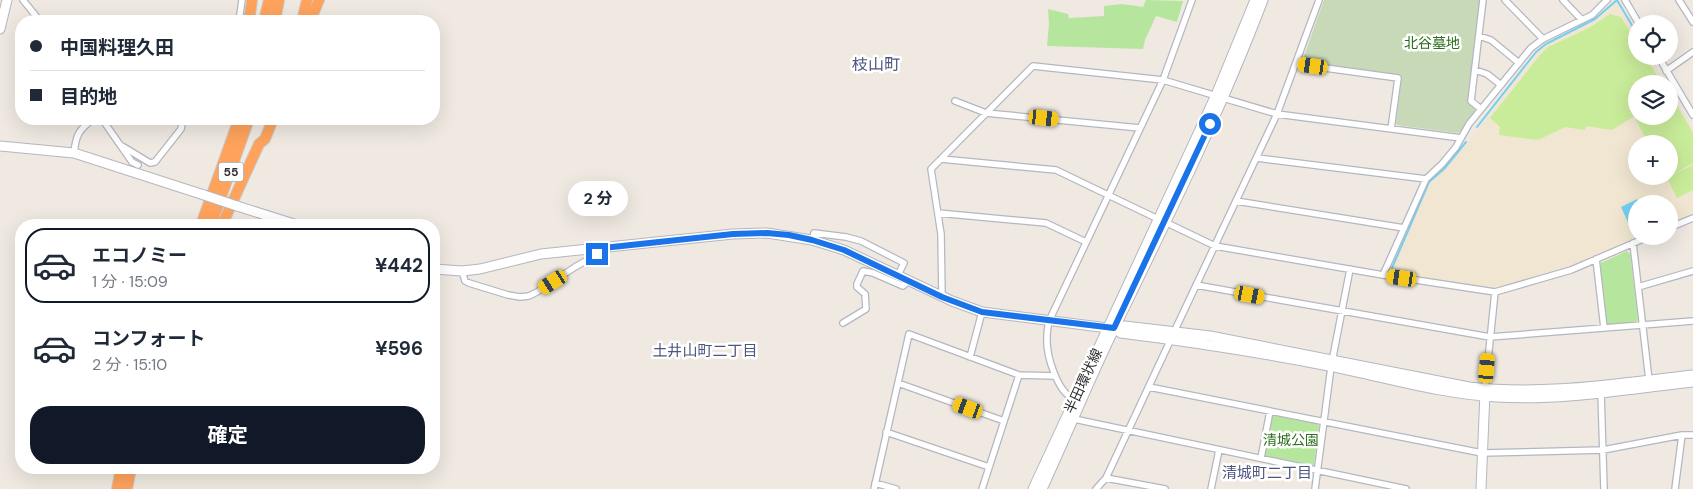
<!DOCTYPE html>
<html lang="ja">
<meta charset="utf-8">
<style>
:root{--surface:#fff;--page:#f6f6f7;--text:#1f2937;--muted:#747a83;--line:#e0e1e3;--accent:#111827}
body{margin:0;font-family:"DM Sans","Noto Sans JP",sans-serif;background:var(--page);color:var(--text);height:100vh;display:flex;flex-direction:column;font-size:19px;white-space:nowrap}
*{box-sizing:border-box;margin:0}
p{font-size:16px;color:var(--muted)}
.icon{flex:none;width:28px;height:28px;fill:none;stroke:currentColor;stroke-width:2;stroke-linecap:round;stroke-linejoin:round}
.map{position:relative;flex:1;overflow:hidden}
.sheet{position:absolute;left:15px;top:219px;width:425px;height:255px;display:flex;flex-direction:column;background:var(--surface);border-radius:20px;box-shadow:0 5px 20px #0002}
.sheet>*{flex:none}
.top-card{position:absolute;left:15px;top:15px;width:425px;height:110px;border-radius:20px;box-shadow:0 5px 20px #0002;display:grid;align-content:center;height:110px;padding:0 15px;background:var(--surface)}
.fabs{position:absolute;left:1628px;top:15px;display:grid;gap:10px}
.fabs a{display:grid;place-items:center;width:50px;height:50px;border-radius:50%;background:var(--surface);box-shadow:0 5px 20px #0002;font-size:25px}
.end{position:absolute;width:22px;height:22px;margin:-11px;border:6px solid #1a73e8;background:#fff;box-shadow:0 0 0 2px #fff}
.from{border-radius:50%}
.bubble{position:absolute;height:35px;border-radius:18px;background:var(--surface);box-shadow:0 5px 20px #0002;font-size:16px;font-weight:700;line-height:35px;text-align:center}
.car{position:absolute;width:15px;height:30px;margin:-15px -8px;border-radius:6px;box-shadow:0 0 4px 1px #0007;background:linear-gradient(#f5c518 24%,#345 0 40%,#f5c518 0 76%,#345 0 86%,#f5c518 0)}
.top-card b{display:flex;align-items:center;gap:18px;height:48px;font-size:19px}
.top-card b+b{border-top:1px solid var(--line)}
.top-card i{width:12px;height:12px;background:var(--text)}
ul{padding:9px 0 0;list-style:none}
li{display:flex;align-items:center;gap:15px;height:75px;margin:0 10px 8px;padding:0 5px;border:2px solid transparent;border-radius:20px}
li div{flex:1}
li b{display:block;font-size:19px}
li em{font-style:normal;font-weight:700}
li.current{border-color:var(--accent)}
li>.icon{width:45px;height:45px;stroke-width:1.5}
.action{display:flex;gap:10px;margin-top:auto;padding:10px 15px}
.action a{flex:1;height:58px;border-radius:20px;background:var(--accent);color:#fff;font-size:20px;font-weight:700;line-height:58px;text-align:center}
.map>svg:first-child{display:block}
</style>
<div class="map">
<svg width="1693" height="489" viewBox="0 0 1693 489">
<rect width="100%" height="100%" fill="#efe9e1"/>
<path fill="#f0e6d1" fill-rule="evenodd" d="M 1617,2 L 1636,34 L 1636,56 L 1649,56 L 1665,84 L 1636,84 L 1636,116 L 1669,116 L 1669,90 L 1693,129 L 1693,213 L 1669,223 L 1669,204 L 1636,204 L 1636,236 L 1639,236 L 1568,267 L 1494,288 L 1393,274 L 1392,270 L 1429,185 L 1445,169 L 1460,152 L 1537,53 L 1547,44 L 1595,20 ZM 1636,144 L 1669,144 L 1669,176 L 1636,176 Z"/>
<path fill="#b6e59e" d="M 1146,0 L 1183,1 L 1177,22 L 1156,16 L 1145,40 L 1143,49 L 1047,46 L 1049,24 L 1048,9 L 1068,14 L 1069,18 L 1104,16 L 1104,6 L 1122,4 L 1143,7 Z
M 1627,251 L 1630,254 L 1638,320 L 1636,323 L 1608,325 L 1606,323 L 1599,266 L 1601,263 Z
M 1274,415 L 1317,423 L 1319,426 L 1314,464 L 1312,466 L 1265,456 L 1264,454 L 1272,417 Z"/>
<path fill="#c8d9b8" d="M 1324,0 L 1480,0 L 1469,102 L 1475,108 L 1475,111 L 1460,132 L 1457,133 L 1397,125 L 1396,123 L 1402,75 L 1304,62 L 1303,59 Z"/>
<path fill="#c9ec9a" d="M 1610,14 L 1621,17 L 1636,42 L 1636,56 L 1645,56 L 1662,84 L 1636,84 L 1636,115 L 1612,130 L 1586,126 L 1585,130 L 1565,127 L 1538,140 L 1499,135 L 1500,127 L 1490,118 L 1540,55 L 1548,47 L 1589,28 Z
M 1673,99 L 1693,133 L 1693,163 L 1672,175 L 1693,165 L 1693,190 L 1677,198 L 1667,178 L 1669,176 L 1669,144 L 1649,144 L 1636,120 L 1643,116 L 1669,116 L 1669,102 Z"/>
<path fill="#75cff0" d="M 1637,199 L 1639,204 L 1636,204 L 1636,227 L 1631,229 L 1621,207 Z"/>
<g fill="none" stroke-linecap="round" stroke-linejoin="round">
<path stroke="#75cff0" stroke-width="2" d="M 1617,0 L 1636,32
M 1651,56 L 1655,64
M 1477,127 L 1536,52 L 1546,44 L 1595,19 L 1617,0
M 1392,268 L 1429,182 L 1444,169 L 1466,142"/>
<g stroke="#b4b7c1" stroke-width="8">
<path id="street" d="M 23,0 L 40,21
M 1505,0 L 1543,39
M 1563,0 L 1582,20
M 1625,0 L 1639,24
M 1679,0 L 1693,22
M 239,21 L 242,0
M 1479,36 L 1491,40 L 1519,63
M 1658,56 L 1693,115
M 1296,64 L 1398,78 L 1391,129
M 1475,70 L 1487,74 L 1501,85
M 1666,71 L 1693,52
M 955,101 L 986,113 L 1140,128
M 1481,109 L 1471,101 L 1483,0
M 102,119 L 132,162 L 138,165
M 122,146 L 150,163 L 155,162 L 181,129 L 183,119
M 74,153 C 76,134 79,130 93,119
M 1257,158 L 1426,179
M 941,159 L 1056,170 L 1158,219
M 1236,201 L 1404,228
M 938,213 L 1046,223 L 1086,242
M 1165,222 L 1215,246 L 1383,275 L 1495,292 L 1571,270 L 1650,236
M 1669,228 L 1693,218
M 812,240 L 814,233 L 846,237 L 861,241 L 904,263 L 898,275
M 1633,243 L 1649,380
M 1596,259 L 1604,328
M 462,271 L 465,281 L 469,283 L 508,295 L 520,297 L 529,296 L 537,292 L 575,267 L 591,258 L 603,248
M 1383,275 L 1426,179 L 1442,164 L 1456,147 L 1469,124 L 1531,48 L 1543,39 L 1592,15 L 1607,0
M 1196,285 L 1490,337 L 1693,321
M 1638,287 L 1693,271
M 942,297 L 941,234 L 931,169 L 1033,66 L 1163,80 L 1277,114 L 1461,138
M 843,323 L 866,309 L 865,294 L 857,287 L 857,284 L 863,271 L 873,273 L 903,286 L 909,281
M 1174,332 L 1277,114 L 1319,0
M 970,357 L 982,312
M 898,383 L 1004,421
M 1149,387 L 1482,453 L 1603,450 L 1682,435 L 1693,435
M 1485,389 L 1495,292
M 1601,392 L 1604,489
M 1074,399 C 1057,392 1046,355 1047,337 C 1047,331 1048,326 1049,321 L 1163,80 L 1192,0
M 1074,419 L 1406,489
M 886,432 L 989,467
M 1261,458 L 1270,411
M 1106,478 L 1165,489
M 875,483 L 896,489
M 874,489 L 909,334 L 1019,375 L 1055,376
M 982,489 L 1019,375
M 1096,489 L 1106,478 L 1171,339
M 1211,489 L 1219,450
M 1315,489 L 1331,367 L 1350,269
M 1675,489 L 1682,435"/>
</g>
<g stroke="#b4b7c1" stroke-width="11">
<path id="secondary" d="M 0,29 L 7,0
M 0,146 L 74,153 L 204,195
M 237,206 L 297,225
M 434,269 L 462,271 L 480,269 L 541,254 L 733,234 L 767,233 L 812,240 L 844,250 L 952,301 L 982,312 L 1108,328 L 1114,328 L 1125,326 L 1210,336 L 1469,387 C 1544,396 1619,383 1693,375
M 1114,328 L 1121,333 C 1193,342 1263,353 1334,367 C 1388,378 1442,394 1497,397 C 1563,401 1628,389 1693,382
M 1033,489 L 1216,95 L 1255,0
M 1042,489 C 1067,435 1089,380 1115,327 C 1167,220 1221,111 1263,0
M 1481,489 L 1485,392"/>
</g>
<g stroke="#c9c9c9" stroke-width="12">
<path id="highway" d="M 249,21 L 252,0
M 264,21 L 269,0
M 275,21 L 279,0
M 302,21 L 307,0
M 310,21 L 319,0
M 201,225 L 239,119
M 211,225 L 249,119
M 222,225 L 259,144 L 265,139 L 273,119
M 117,489 L 121,468
M 127,489 L 131,468"/>
</g>
<use href="#street" stroke="#fff" stroke-width="5.5"/>
<use href="#secondary" stroke="#fff" stroke-width="9"/>
<use href="#highway" stroke="#ffa35c" stroke-width="10"/>
<g stroke="#b4b7c1" stroke-width="11" stroke-linecap="butt">
<path id="secondary-bridge" d="M 204,195 L 237,206"/>
</g>
<use href="#secondary-bridge" stroke="#fff" stroke-width="9"/>
</g>
<g fill="none" stroke-linecap="round" stroke-linejoin="round">
<path stroke="#1a73e8" stroke-width="6" d="M 597,254 L 603,248 L 733,234 L 767,233 L 789,235 L 812,240 L 844,250 L 942,297 L 982,312 L 1114,328 L 1210,124"/>
</g>
<g text-anchor="middle" dominant-baseline="central" stroke-width="5" stroke-linejoin="round" paint-order="stroke">
<rect fill="#fff" stroke="#6d6d6d" stroke-width="1" x="218.5" y="162.5" width="25" height="19" rx="4"/>
<g font-size="12" font-weight="bold" fill="#2e2e2e">
<text x="231" y="172">55</text>
</g>
<g font-size="14" fill="#2c6e1b" stroke="#fff">
<text x="1432" y="43">北谷墓地</text>
<text x="1291" y="440">清城公園</text>
</g>
<g font-size="14" fill="#2e2e2e" stroke="#fff">
<text transform="translate(1083 381) rotate(-65)">半田環状線</text>
</g>
<g font-size="15" fill="#4d5680" stroke="#fff">
<text x="705" y="351">土井山町二丁目</text>
<text x="1267" y="473">清城町二丁目</text>
</g>
<g font-size="16" fill="#4d5680" stroke="#fff">
<text x="876" y="64">枝山町</text>
</g>
</g>
</svg>
<div class="fabs">
<a><svg class="icon" aria-label="locate" viewBox="0 0 24 24"><circle cx="12" cy="12" r="6"/><path d="M12 2v4M12 18v4M2 12h4M18 12h4"/></svg></a>
<a><svg class="icon" aria-label="layers" viewBox="0 0 24 24"><path d="M12 4l9 5-9 5-9-5zM3 14l9 5 9-5"/></svg></a>
<a>+</a>
<a>−</a>
</div>
<i class="end from" style="left:1210px;top:124px"></i>
<i class="end" style="left:597px;top:254px"></i>
<div class="bubble" style="left:568px;top:181px;width:60px">2 分</div>
<i class="car" style="left:1313px;top:66px;rotate:278deg"></i>
<i class="car" style="left:1044px;top:118px;rotate:96deg"></i>
<i class="car" style="left:1402px;top:278px;rotate:278deg"></i>
<i class="car" style="left:553px;top:282px;rotate:238deg"></i>
<i class="car" style="left:1250px;top:295px;rotate:101deg"></i>
<i class="car" style="left:1487px;top:368px;rotate:5deg"></i>
<i class="car" style="left:968px;top:408px;rotate:290deg"></i>
<div class="top-card">
<b><i class="from"></i>中国料理久田</b>
<b><i></i>目的地</b>
</div>
<section class="sheet">
<ul>
<li class="current"><svg class="icon" aria-label="car" viewBox="0 0 24 24"><path d="M5 17H2v-5l4-1 3-4h7l3 4 3 1v5h-3M9 17h6M6 11h13"/><circle cx="7" cy="17" r="2"/><circle cx="17" cy="17" r="2"/></svg><div><b>エコノミー</b><p>1 分 · 15:09</p></div><em>¥442</em></li>
<li><svg class="icon" aria-label="car" viewBox="0 0 24 24"><path d="M5 17H2v-5l4-1 3-4h7l3 4 3 1v5h-3M9 17h6M6 11h13"/><circle cx="7" cy="17" r="2"/><circle cx="17" cy="17" r="2"/></svg><div><b>コンフォート</b><p>2 分 · 15:10</p></div><em>¥596</em></li>
</ul>
<div class="action"><a>確定</a></div>
</section>
</div>
